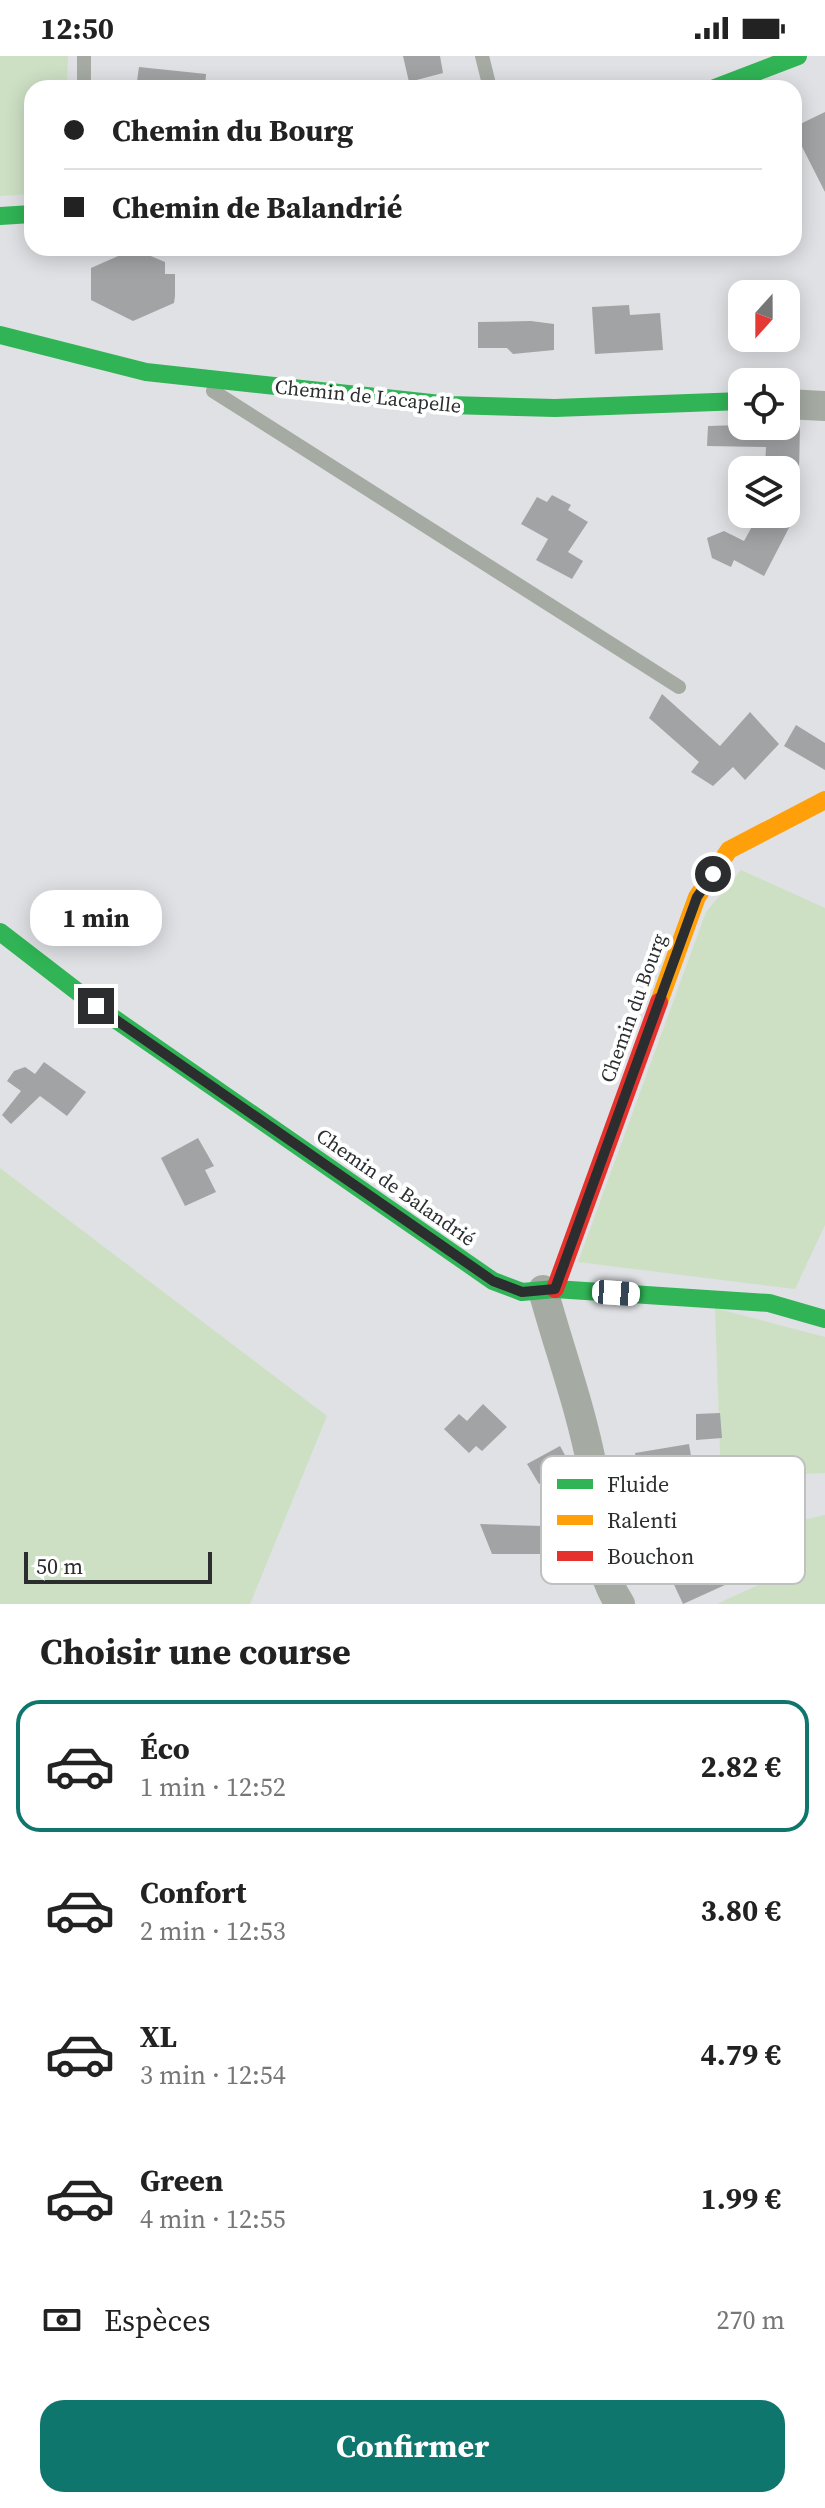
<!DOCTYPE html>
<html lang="fr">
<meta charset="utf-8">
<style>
:root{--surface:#fff;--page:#f6f6f6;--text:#222;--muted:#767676;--line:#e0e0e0;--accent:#0f766e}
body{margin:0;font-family:"Source Serif 4",serif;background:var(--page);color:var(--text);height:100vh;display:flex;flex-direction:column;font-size:30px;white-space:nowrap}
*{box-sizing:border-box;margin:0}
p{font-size:26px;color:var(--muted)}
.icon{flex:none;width:44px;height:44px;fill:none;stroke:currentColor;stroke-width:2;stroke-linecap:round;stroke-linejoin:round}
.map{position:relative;height:1548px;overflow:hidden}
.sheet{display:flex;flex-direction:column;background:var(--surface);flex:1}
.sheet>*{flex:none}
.guide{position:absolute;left:24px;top:24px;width:778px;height:176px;border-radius:24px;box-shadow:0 4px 20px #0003;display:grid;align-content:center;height:176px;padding:0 40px;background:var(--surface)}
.needle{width:52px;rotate:201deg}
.buttons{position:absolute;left:728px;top:224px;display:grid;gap:16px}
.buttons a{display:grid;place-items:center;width:72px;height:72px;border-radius:16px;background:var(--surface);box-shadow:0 4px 20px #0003;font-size:40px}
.scale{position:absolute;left:24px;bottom:20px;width:188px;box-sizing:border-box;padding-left:8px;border:4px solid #2b2d2e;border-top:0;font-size:22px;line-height:28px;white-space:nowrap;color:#2b2d2e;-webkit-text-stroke:6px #fff;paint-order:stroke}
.end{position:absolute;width:36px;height:36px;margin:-18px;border:10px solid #2b2d2e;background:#fff;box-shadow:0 0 0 4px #fff}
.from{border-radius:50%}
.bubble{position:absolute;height:56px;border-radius:24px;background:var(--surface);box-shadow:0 4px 20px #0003;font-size:26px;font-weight:700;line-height:56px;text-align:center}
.car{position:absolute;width:24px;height:48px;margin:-24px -12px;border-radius:10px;box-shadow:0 0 6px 2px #0007;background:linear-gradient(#fff 24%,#345 0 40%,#fff 0 76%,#345 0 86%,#fff 0)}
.guide b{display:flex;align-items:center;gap:28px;height:76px;font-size:30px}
.guide b+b{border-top:2px solid var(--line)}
.guide i{width:20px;height:20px;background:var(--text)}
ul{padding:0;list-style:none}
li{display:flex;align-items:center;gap:24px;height:132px;margin:0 16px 12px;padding:0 24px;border:4px solid transparent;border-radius:24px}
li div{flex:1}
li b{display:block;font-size:30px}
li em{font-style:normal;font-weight:700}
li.on{border-color:var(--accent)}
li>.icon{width:72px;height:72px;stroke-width:1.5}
h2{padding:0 40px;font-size:36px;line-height:96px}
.pay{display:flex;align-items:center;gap:20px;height:88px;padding:0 40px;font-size:30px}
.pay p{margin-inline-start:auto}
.action{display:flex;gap:16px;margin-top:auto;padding:16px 40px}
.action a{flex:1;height:92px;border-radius:24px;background:var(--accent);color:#fff;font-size:32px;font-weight:700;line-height:92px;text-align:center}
.status{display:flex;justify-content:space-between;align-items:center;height:56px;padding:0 40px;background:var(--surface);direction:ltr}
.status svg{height:22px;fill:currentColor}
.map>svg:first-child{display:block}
</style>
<div class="status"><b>12:50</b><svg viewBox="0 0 49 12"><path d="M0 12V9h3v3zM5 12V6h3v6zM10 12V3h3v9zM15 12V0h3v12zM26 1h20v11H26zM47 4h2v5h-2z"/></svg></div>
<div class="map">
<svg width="825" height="1548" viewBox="0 0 825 1548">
<rect width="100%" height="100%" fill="#dfe1e4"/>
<path fill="#cde0c4" d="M 0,0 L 68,0 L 67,32 L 32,32 L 32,138 L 0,140 Z
M 741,814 L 825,852 L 825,1169 L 795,1233 L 578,1206 L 706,856 Z
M 0,1112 L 327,1360 L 250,1548 L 0,1548 Z
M 715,1252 L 825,1281 L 825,1417 L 721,1422 Z
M 825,1459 L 825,1548 L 717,1548 L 782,1518 L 767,1472 Z"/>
<path fill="#a2a3a4" d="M 403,0 L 440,0 L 443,17 L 409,26 Z
M 139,11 L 206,18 L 205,32 L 136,32 Z
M 825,56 L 825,136 L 794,75 L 794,71 Z
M 134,193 L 165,206 L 165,218 L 175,218 L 175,240 L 174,247 L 133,265 L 91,244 L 91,212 Z
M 629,249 L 630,259 L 660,257 L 663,294 L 595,298 L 592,251 Z
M 531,265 L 554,268 L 554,294 L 513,298 L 507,292 L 478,292 L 478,266 Z
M 742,369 L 800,370 L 799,414 L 765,411 L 766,391 L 707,390 L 708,370 Z
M 552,439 L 571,449 L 568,454 L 588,466 L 568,496 L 583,505 L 572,523 L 536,504 L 548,483 L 521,468 L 537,441 L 547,446 Z
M 759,458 L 771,458 L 791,468 L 764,520 L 734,504 L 731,511 L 712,502 L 707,482 L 724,475 L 744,485 Z
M 662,638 L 720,690 L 750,656 L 779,688 L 745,724 L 733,711 L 713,730 L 691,716 L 699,706 L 649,662 Z
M 796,669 L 825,687 L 825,714 L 784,690 Z
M 44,1006 L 86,1036 L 67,1060 L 40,1040 L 11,1068 L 2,1059 L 21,1035 L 7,1025 L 14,1015 L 25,1011 L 35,1018 Z
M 198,1082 L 214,1110 L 205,1114 L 216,1136 L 185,1150 L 161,1102 Z
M 483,1348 L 507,1371 L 482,1395 L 476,1390 L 469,1397 L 444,1373 L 459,1358 L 467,1365 Z
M 720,1357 L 722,1382 L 696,1384 L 696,1358 Z
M 689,1388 L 696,1429 L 642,1437 L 635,1397 Z
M 560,1390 L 571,1410 L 539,1428 L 527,1408 Z
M 480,1468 L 544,1470 L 543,1498 L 492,1498 Z
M 731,1485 L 747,1519 L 683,1548 L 670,1520 L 680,1516 L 676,1507 Z"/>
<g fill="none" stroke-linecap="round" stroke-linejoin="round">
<path stroke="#a5aba3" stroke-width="14" d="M 84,0 L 84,32
M 482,0 L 490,32
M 213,335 L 679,631"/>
<path stroke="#a5aba3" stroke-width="30" d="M 786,348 L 825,350
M 543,1234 C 559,1293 581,1352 592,1411 C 600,1456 593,1509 620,1548"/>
<path stroke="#30b455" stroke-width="18" d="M 715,32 L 798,0
M 0,160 L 32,158
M 0,279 L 146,316 L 450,349 L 555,352 L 742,345
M 0,876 L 96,950 L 493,1225 L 522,1236 L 555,1233 L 769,1247 L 825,1263"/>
<path stroke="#ff9f0a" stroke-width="18" d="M 659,946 L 697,841 L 729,794 L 825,744"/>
<path stroke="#e5322d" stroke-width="18" d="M 555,1233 L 659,946"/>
</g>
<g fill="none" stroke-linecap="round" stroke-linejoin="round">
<path stroke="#2b2d2e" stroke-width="10" d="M 96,950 L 493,1225 L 522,1236 L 555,1233 L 697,841 L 713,818"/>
</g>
<g text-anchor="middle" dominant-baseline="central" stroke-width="8" stroke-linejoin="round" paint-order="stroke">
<g font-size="20" fill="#2b2d2e" stroke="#fff">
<text transform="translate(368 340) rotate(6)">Chemin de Lacapelle</text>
<text transform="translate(633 952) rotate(-70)">Chemin du Bourg</text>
<text transform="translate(396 1131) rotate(35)">Chemin de Balandrié</text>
</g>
</g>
<rect x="541" y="1400" width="264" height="128" rx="12" fill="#fff" stroke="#bfc0c0" stroke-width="2"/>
<rect x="557" y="1423" width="36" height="10" fill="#30b455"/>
<rect x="557" y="1459" width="36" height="10" fill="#ff9f0a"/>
<rect x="557" y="1495" width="36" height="10" fill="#e5322d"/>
<g font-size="22" fill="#2b2d2e">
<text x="607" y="1436">Fluide</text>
<text x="607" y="1472">Ralenti</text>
<text x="607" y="1508">Bouchon</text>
</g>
</svg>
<div class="buttons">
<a><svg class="needle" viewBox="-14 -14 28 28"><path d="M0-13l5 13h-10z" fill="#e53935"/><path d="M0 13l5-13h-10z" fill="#767676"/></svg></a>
<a><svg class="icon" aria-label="locate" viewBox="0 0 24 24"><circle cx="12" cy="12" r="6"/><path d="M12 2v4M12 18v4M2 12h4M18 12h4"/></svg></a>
<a><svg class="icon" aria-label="layers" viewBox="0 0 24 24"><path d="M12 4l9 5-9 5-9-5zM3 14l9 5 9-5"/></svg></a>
</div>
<div class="scale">50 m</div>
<i class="end from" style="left:713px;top:818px"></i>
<i class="end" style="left:96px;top:950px"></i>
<div class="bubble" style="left:30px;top:834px;width:132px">1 min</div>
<i class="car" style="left:616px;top:1237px;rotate:94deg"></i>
<div class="guide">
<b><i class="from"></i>Chemin du Bourg</b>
<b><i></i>Chemin de Balandrié</b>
</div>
</div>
<section class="sheet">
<h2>Choisir une course</h2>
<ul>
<li class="on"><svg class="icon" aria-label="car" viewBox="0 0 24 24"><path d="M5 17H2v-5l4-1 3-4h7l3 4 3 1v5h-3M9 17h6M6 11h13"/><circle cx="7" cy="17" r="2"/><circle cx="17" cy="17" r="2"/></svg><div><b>Éco</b><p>1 min · 12:52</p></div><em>2.82 €</em></li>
<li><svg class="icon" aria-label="car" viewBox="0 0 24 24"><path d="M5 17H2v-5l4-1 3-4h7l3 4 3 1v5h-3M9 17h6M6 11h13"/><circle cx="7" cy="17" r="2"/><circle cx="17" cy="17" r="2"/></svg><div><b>Confort</b><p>2 min · 12:53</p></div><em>3.80 €</em></li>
<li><svg class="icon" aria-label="car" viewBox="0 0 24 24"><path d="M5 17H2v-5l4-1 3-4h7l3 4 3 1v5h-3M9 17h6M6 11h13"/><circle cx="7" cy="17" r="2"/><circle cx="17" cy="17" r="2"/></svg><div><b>XL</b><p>3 min · 12:54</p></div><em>4.79 €</em></li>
<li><svg class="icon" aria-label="car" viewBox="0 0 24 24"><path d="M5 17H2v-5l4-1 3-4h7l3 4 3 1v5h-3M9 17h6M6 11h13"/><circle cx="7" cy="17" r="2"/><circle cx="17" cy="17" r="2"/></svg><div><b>Green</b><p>4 min · 12:55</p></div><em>1.99 €</em></li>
</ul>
<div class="pay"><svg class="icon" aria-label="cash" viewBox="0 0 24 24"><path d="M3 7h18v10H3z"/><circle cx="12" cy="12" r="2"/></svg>Espèces<p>270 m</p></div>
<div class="action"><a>Confirmer</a></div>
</section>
